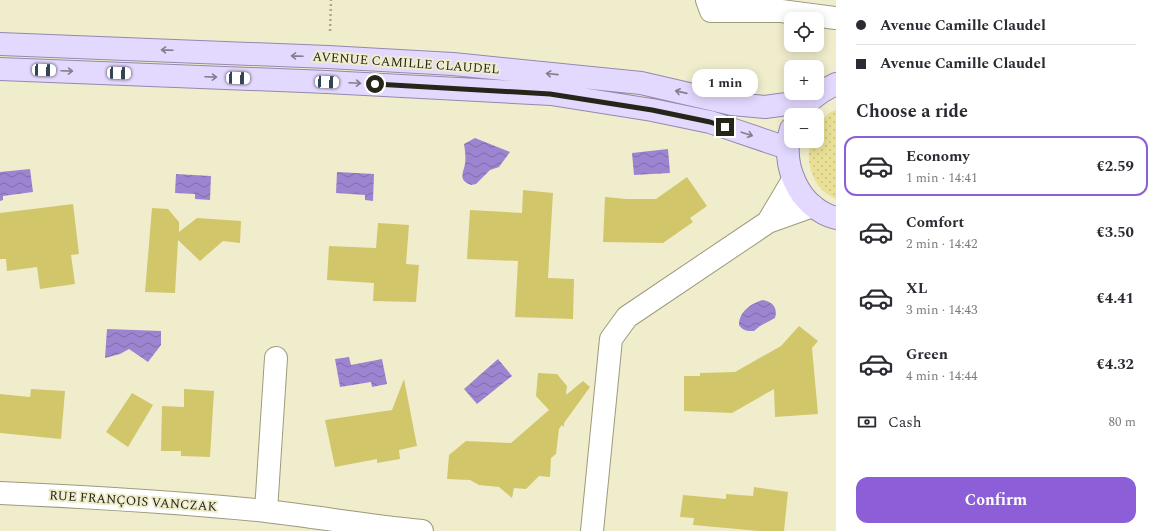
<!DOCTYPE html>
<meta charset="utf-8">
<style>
:root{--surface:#fff;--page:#f7f7f7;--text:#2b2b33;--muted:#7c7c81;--line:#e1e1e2;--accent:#8c5ed7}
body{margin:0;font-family:Spectral,serif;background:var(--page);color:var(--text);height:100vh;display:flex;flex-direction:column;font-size:15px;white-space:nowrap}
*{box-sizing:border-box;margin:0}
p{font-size:13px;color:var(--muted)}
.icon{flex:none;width:22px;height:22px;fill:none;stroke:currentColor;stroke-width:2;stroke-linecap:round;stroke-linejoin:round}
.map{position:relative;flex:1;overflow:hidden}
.panel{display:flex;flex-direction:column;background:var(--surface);width:320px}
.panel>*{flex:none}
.banner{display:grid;align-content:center;height:88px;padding:0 20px;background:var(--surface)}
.controls{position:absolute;left:784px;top:12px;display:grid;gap:8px}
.controls a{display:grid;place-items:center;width:40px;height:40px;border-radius:8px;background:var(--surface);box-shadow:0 2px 10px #0003;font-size:20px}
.end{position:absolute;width:18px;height:18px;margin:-9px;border:5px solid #262519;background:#fff;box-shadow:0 0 0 2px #fff}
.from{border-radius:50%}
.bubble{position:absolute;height:28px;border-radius:12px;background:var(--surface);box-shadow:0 2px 10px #0003;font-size:13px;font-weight:700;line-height:28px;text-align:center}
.car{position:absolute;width:12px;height:24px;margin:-12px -6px;border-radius:5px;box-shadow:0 0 3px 1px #0007;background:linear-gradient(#fff 24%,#345 0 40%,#fff 0 76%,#345 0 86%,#fff 0)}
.banner b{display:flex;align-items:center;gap:14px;height:38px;font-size:15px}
.banner b+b{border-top:1px solid var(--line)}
.banner i{width:10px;height:10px;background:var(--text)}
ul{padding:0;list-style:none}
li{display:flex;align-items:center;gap:12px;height:60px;margin:0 8px 6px;padding:0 12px;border:2px solid transparent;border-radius:12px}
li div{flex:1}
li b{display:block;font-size:15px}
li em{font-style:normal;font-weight:700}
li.current{border-color:var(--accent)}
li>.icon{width:36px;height:36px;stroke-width:1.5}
h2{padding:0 20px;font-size:18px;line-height:48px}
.pay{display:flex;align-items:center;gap:10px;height:44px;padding:0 20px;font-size:15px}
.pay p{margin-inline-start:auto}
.action{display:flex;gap:8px;margin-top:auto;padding:8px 20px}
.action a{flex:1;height:46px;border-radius:12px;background:var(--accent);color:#fff;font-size:16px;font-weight:700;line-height:46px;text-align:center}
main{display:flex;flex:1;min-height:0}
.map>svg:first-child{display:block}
</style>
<main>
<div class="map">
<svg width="836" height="531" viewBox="0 0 836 531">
<defs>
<pattern id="grass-dots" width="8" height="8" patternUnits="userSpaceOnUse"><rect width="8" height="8" fill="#e9e096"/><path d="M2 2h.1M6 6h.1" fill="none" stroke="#c8c081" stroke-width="1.8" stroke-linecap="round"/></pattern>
<pattern id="water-waves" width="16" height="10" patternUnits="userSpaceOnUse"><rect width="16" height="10" fill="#9d84d0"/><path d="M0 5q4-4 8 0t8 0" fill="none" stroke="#806ca8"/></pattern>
</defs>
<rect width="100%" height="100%" fill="#f0edcd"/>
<path fill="url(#grass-dots)" d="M 836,110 L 836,199 C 812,188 806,165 810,141 L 817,141 L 818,124 L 830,112 Z"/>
<path fill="url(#water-waves)" d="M 475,138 L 510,152 L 499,167 L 490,170 L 476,184 L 471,185 C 458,180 463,174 465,164 C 466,157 465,150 464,144 Z
M 668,149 L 670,173 L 634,175 L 632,153 Z
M 30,169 L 33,192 L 3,196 L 3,200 L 0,201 L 0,172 Z
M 337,172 L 374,174 L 373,201 L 365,200 L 365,195 L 336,193 Z
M 176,174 L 211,176 L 210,200 L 195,199 L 195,194 L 175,193 Z
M 763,300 C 773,302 778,308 775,318 L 760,326 L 754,331 C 747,331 743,331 739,325 C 739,311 752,303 763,300 Z
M 107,329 L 161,331 L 161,345 L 148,362 L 129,349 L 120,354 L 105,358 Z
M 349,357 L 351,365 L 382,359 L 387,384 L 372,387 L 371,382 L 340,387 L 335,359 Z
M 498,359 L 512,376 L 477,404 L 464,389 Z"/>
<path fill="#d2c66b" d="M 687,177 L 707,206 L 690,218 L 693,222 L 663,243 L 603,242 L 605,197 L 627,199 L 656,199 Z
M 523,190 L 553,193 L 548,278 L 574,279 L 573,319 L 515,317 L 518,261 L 467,259 L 470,210 L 522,213 Z
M 73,204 L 79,254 L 71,255 L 75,284 L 40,289 L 37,267 L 7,271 L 6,259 L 0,259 L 0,213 Z
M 152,208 L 168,209 L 179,222 L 179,232 L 197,218 L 241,221 L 240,243 L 223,241 L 200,261 L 178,240 L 175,293 L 145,292 Z
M 378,223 L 409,225 L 406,264 L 419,265 L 416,302 L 373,301 L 374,283 L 327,280 L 329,246 L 376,248 Z
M 799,326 L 818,341 L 812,348 L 818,414 L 775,417 L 774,389 L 732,413 L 684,411 L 684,376 L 700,376 L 700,373 L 735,372 L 781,346 Z
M 538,373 L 557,374 L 567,386 L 566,395 L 583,381 L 590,387 L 564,423 L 564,427 L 562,425 L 559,429 L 556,454 L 551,458 L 550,477 L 539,476 L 526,489 L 514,488 L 512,498 L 499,487 L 479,485 L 470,480 L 447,479 L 449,455 L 466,441 L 511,443 L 549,410 L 536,396 Z
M 404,379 L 417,446 L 399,450 L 400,459 L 377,463 L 377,459 L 335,467 L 325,420 L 392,410 Z
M 31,389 L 65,391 L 61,439 L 0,433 L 0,394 L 30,397 Z
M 184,389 L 214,391 L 210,457 L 181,456 L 181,451 L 161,451 L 162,406 L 184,407 Z
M 132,393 L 153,405 L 128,447 L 106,432 Z
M 754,487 L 788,492 L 784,531 L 759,531 L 693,525 L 694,518 L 680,517 L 683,495 L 726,499 L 726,494 L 753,496 Z"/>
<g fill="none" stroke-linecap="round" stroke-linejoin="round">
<g stroke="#9e9a7d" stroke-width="24">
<path id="minor" d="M 707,0 L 711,11 L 781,11 L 836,18
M 768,222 L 793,180
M 0,493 C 89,497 177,502 266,511 C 318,517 370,526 422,531
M 266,511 L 276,358
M 592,531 L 611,339 L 627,317 L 768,222 L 813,206"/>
</g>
<g stroke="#9588ad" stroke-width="24">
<path id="major" d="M 0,44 L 328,57 L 453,64 L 641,83 L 732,104 L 765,107 L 808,101
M 0,69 L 327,82 L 551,94 L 652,110 L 710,122 L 787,148
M 799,112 C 810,99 820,91 836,84
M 791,129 C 780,165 799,208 836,218"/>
</g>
<path stroke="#aaa88f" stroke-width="2.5" stroke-dasharray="2 3" stroke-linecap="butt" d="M 330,31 L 331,0"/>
<use href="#minor" stroke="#fff" stroke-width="22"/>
<use href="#major" stroke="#e3d8fe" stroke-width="22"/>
</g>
<defs><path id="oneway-shaft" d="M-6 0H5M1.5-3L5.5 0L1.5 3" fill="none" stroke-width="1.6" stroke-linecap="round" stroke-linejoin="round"/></defs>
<g stroke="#847e8c">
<use href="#oneway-shaft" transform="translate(167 50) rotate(-178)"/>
<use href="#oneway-shaft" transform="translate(297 56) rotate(-178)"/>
<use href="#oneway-shaft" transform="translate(67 71) rotate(2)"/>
<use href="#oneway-shaft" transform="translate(552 74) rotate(-174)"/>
<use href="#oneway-shaft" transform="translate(211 77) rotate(2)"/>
<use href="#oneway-shaft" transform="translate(355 83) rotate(3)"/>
<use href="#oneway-shaft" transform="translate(681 92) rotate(-167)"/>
<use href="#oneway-shaft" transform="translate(747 134) rotate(18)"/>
</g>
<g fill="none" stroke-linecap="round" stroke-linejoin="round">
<path stroke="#262519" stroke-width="5" d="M 375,84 L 550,94 L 652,110 L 710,122 L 725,127"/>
</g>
<g text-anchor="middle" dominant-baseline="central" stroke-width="4" stroke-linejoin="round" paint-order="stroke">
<g font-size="13" fill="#262519" stroke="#f0edcd">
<text transform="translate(406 63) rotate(4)">AVENUE CAMILLE CLAUDEL</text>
<text transform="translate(133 501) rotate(4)">RUE FRANÇOIS VANCZAK</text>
</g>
</g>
</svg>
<div class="controls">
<a><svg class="icon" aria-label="locate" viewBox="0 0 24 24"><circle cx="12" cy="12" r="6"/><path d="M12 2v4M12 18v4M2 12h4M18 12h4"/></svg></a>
<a>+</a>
<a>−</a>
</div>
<i class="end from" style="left:375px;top:84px"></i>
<i class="end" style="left:725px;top:127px"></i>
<div class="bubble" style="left:692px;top:69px;width:66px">1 min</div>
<i class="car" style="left:44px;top:70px;rotate:92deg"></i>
<i class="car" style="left:119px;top:73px;rotate:92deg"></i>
<i class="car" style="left:238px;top:78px;rotate:92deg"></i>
<i class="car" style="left:327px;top:82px;rotate:93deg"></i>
</div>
<section class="panel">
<div class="banner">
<b><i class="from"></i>Avenue Camille Claudel</b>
<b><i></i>Avenue Camille Claudel</b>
</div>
<h2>Choose a ride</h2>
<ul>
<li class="current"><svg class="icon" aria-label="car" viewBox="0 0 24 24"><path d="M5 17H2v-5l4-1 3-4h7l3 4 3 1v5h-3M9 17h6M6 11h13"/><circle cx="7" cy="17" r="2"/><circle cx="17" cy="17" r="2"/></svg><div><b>Economy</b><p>1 min · 14:41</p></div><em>€2.59</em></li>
<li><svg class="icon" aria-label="car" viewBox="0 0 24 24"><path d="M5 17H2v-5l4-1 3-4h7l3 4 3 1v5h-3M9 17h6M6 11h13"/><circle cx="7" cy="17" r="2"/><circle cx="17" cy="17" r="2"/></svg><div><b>Comfort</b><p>2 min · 14:42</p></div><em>€3.50</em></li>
<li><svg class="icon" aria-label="car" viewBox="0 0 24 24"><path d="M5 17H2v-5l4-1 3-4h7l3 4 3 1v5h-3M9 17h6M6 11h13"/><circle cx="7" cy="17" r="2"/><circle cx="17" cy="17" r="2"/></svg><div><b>XL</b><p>3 min · 14:43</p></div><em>€4.41</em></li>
<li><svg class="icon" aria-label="car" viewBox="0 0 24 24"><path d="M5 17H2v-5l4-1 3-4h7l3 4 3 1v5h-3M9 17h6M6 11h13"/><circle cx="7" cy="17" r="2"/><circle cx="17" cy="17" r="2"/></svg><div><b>Green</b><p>4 min · 14:44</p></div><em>€4.32</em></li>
</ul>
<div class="pay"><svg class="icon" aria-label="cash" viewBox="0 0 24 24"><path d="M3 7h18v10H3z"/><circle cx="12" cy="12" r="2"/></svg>Cash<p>80 m</p></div>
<div class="action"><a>Confirm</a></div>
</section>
</main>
